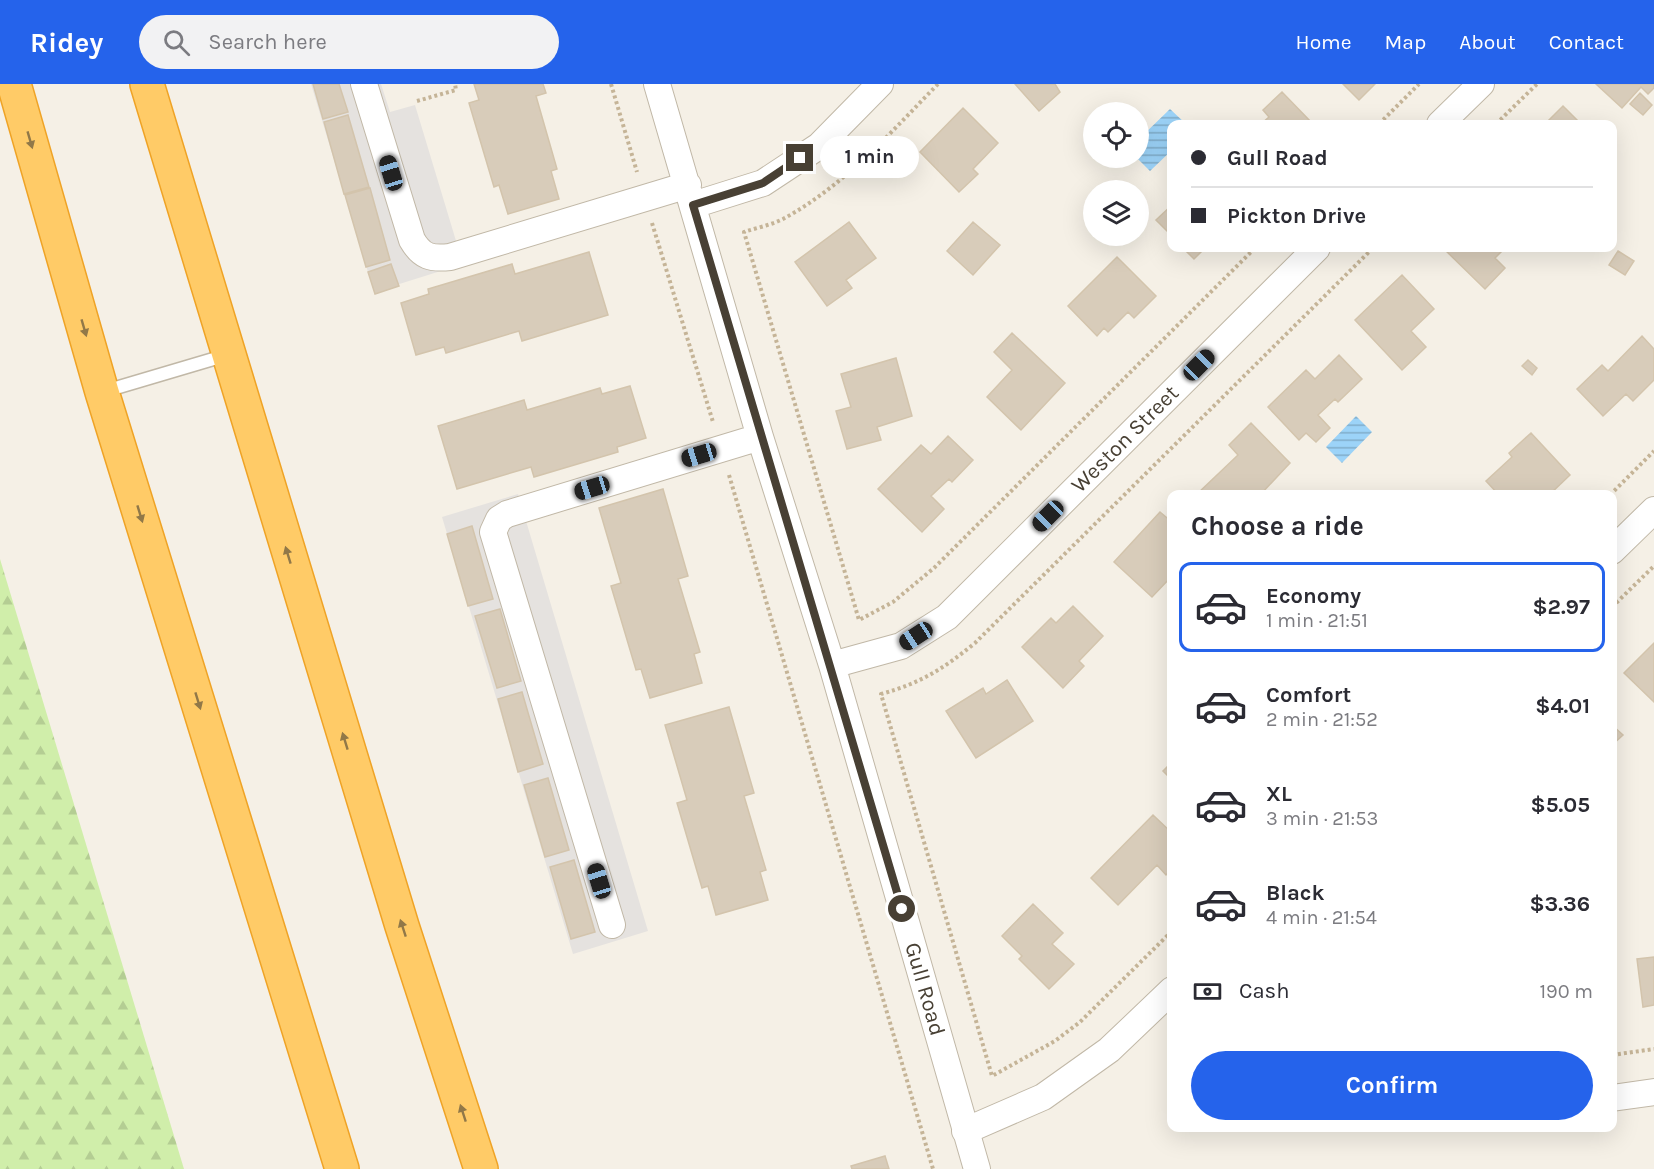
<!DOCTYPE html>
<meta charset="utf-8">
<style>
:root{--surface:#fff;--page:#f2f2f3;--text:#2b2b33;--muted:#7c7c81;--line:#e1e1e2;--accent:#2563eb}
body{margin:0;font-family:Karla,sans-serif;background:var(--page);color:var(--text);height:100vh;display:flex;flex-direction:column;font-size:22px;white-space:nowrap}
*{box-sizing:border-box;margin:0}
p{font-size:20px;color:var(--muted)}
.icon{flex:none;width:33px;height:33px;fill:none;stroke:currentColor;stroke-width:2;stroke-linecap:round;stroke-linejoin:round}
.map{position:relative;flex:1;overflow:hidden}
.side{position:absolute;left:1167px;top:406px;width:450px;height:642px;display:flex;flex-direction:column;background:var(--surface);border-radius:12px;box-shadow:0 6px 24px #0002}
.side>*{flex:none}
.banner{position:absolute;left:1167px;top:36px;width:450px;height:132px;border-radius:12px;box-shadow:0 6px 24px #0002;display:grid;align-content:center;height:132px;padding:0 24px;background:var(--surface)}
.tools{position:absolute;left:1083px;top:18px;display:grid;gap:12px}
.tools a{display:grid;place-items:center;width:66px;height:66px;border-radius:50%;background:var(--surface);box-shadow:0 6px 24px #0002;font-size:30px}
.end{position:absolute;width:27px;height:27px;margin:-14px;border:8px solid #484034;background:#fff;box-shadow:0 0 0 3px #fff}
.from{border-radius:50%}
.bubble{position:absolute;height:42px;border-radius:21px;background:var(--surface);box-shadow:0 6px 24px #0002;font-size:20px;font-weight:700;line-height:42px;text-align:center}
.car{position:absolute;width:18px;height:36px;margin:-18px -9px;border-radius:8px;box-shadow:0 0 4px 2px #0007;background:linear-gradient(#222 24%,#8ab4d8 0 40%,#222 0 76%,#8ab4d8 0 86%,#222 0)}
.banner b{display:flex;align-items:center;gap:21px;height:57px;font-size:22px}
.banner b+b{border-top:2px solid var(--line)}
.banner i{width:15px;height:15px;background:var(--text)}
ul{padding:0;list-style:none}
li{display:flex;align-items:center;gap:18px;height:90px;margin:0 12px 9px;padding:0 12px;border:3px solid transparent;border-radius:12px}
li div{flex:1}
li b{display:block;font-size:22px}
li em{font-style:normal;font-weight:700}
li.on{border-color:var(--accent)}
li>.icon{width:54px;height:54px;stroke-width:1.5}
h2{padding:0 24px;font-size:27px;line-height:72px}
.pay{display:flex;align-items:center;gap:15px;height:66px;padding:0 24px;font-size:22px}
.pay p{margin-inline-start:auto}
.primary-button{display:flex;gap:12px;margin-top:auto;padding:12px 24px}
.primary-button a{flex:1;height:69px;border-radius:36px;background:var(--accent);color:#fff;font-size:24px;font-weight:700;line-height:69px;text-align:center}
header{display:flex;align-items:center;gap:36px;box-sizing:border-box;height:84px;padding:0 30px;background:var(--accent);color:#fff}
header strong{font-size:28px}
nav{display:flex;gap:33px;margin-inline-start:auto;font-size:21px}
.search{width:420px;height:54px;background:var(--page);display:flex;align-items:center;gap:15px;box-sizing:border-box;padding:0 21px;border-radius:33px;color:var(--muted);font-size:22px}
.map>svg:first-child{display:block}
</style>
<header>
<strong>Ridey</strong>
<div class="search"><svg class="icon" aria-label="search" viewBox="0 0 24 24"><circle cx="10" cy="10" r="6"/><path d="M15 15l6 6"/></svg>Search here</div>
<nav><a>Home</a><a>Map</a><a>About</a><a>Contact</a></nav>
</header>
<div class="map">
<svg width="1654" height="1085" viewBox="0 0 1654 1085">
<defs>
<pattern id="forest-firs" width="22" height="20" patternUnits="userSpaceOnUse" patternTransform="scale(1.5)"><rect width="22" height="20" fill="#d0eeaa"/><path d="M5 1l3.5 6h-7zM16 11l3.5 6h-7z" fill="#b4cd93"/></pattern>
<pattern id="water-rules" width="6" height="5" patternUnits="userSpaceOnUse" patternTransform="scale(1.5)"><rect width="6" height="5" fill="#9cd3f8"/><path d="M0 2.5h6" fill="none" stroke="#81adca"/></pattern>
</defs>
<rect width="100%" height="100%" fill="#f5f0e6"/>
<path fill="url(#forest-firs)" d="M 0,475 L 184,1085 L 0,1085 Z"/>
<path fill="#e5e2df" d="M 311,0 L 381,0 L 390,28 L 415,21 L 463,180 L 374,208 Z
M 518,410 L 648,847 L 573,870 L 442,433 Z"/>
<path fill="url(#water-rules)" d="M 1170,25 L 1186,40 L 1172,40 L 1171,67 L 1150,87 L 1137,74 L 1139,55 Z
M 1356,332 L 1372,348 L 1342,379 L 1326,363 Z"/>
<path fill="#d8ccba" stroke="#d3c4ac" stroke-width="1.5" d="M 313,0 L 339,0 L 348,28 L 323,35 Z
M 474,0 L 543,0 L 546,9 L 536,12 L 557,85 L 551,87 L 559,115 L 508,130 L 499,101 L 494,103 L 469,19 L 479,16 Z
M 1015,0 L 1055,0 L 1060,8 L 1039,27 Z
M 1343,0 L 1375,0 L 1359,16 Z
M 1596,0 L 1654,0 L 1654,4 L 1648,10 L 1641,3 L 1622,24 Z
M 1282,8 L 1313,40 L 1261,40 L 1269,33 L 1263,26 Z
M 1640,9 L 1652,21 L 1643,31 L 1630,20 Z
M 1563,22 L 1581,40 L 1545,40 Z
M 963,24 L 998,59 L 973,85 L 978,90 L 959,108 L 920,68 Z
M 348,31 L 369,103 L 344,110 L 324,38 Z
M 370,104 L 390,176 L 366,183 L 345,111 Z
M 1172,121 L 1172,152 L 1156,136 Z
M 849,138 L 876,174 L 846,196 L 852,204 L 827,222 L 795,178 Z
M 973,138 L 1000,161 L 973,191 L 947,167 Z
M 1183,164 L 1205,164 L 1194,175 Z
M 1443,164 L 1505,164 L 1495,174 L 1505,184 L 1485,205 Z
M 1618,167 L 1634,177 L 1625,191 L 1609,181 Z
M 589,168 L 608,231 L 522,257 L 519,247 L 446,269 L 444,263 L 416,271 L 401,219 L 429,210 L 428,205 L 512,180 L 515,190 Z
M 1117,173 L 1156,212 L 1134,234 L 1128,228 L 1108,248 L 1104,244 L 1097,252 L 1068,222 Z
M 391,180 L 399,202 L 375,210 L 368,188 Z
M 1402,191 L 1434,225 L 1411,247 L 1426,263 L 1402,286 L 1355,236 Z
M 1012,249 L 1065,299 L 1021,346 L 987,313 L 1012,286 L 994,268 Z
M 1642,252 L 1654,265 L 1654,296 L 1633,317 L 1626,310 L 1603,332 L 1577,305 L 1602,281 L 1608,287 Z
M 1339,271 L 1362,295 L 1338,318 L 1335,315 L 1318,331 L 1330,344 L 1316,358 L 1306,349 L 1299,356 L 1268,323 L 1306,286 L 1315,295 Z
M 896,274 L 912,332 L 877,343 L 881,356 L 847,365 L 836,327 L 851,323 L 841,290 Z
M 1528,276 L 1537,284 L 1532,291 L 1522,282 Z
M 630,302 L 646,354 L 617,363 L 618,368 L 534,393 L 531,383 L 457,405 L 438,342 L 524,316 L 527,326 L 600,304 L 602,310 Z
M 1251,339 L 1290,379 L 1260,411 L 1196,411 L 1238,371 L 1229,361 Z
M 1531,349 L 1570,391 L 1549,411 L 1499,411 L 1486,397 L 1512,373 L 1509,369 Z
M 948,352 L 973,376 L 952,398 L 949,395 L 931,412 L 944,425 L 922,448 L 878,405 L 921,361 L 931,370 Z
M 663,405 L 688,492 L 678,495 L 700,568 L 694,570 L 702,599 L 650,614 L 641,585 L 636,586 L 611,502 L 621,499 L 599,424 Z
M 1160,428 L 1172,438 L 1172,492 L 1152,513 L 1114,478 Z
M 472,442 L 493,515 L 468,522 L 447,450 Z
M 1073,522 L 1103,552 L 1079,577 L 1084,582 L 1063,604 L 1022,563 L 1051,534 L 1056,539 Z
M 500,525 L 521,597 L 497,604 L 475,532 Z
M 1654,559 L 1654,618 L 1624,589 Z
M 1007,596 L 1033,637 L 976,674 L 946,627 L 983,604 L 986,610 Z
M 522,608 L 543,680 L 518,688 L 498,615 Z
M 729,623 L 754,709 L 744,712 L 766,786 L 760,788 L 768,816 L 716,831 L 708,802 L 702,804 L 677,719 L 687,716 L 665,641 Z
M 1612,641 L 1623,651 L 1612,661 Z
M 1172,678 L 1172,696 L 1163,687 Z
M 548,694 L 569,766 L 545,773 L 524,701 Z
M 1153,731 L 1172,749 L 1172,785 L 1166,791 L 1157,781 L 1118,821 L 1091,794 Z
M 574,776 L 595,848 L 571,855 L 550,783 Z
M 1033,820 L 1063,849 L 1052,860 L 1074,880 L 1049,905 L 1019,875 L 1022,872 L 1002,852 Z
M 1654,873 L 1654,921 L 1643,923 L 1637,875 Z
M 885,1072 L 889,1085 L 852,1085 L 851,1082 Z"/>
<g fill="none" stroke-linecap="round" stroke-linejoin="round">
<g stroke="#c1b8a7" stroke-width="15">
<path id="lane" d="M 102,308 L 227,271"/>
</g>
<g stroke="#c1b8a7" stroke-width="28">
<path id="street" d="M 364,0 L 412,156 C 422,173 431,175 450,173 L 688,101
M 657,0 L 760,353 L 832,581 L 977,1085
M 1440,40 L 1481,0
M 693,121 L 763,99 L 819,62 L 880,0
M 1612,467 L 1654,426
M 832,581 L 901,562 L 947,533 L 1317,164
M 612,841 L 493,448 L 499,435 L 507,430 L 760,353
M 1612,1014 L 1654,1008
M 965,1047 L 1043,1013 L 1109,966 L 1172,906"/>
</g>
<g stroke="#efa326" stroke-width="36">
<path id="highway" d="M 14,0 L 102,308 L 342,1085
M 147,0 L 402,842 L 481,1085"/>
</g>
<path stroke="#c5b497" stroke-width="4" stroke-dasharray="3 3" stroke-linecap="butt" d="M 611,0 L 637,88
M 938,0 C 890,49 844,102 783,135 C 771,141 756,144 744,148 L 859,536 L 893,518 L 934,484 L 1255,164
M 417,17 L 456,6 L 455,0
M 1379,40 L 1419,0
M 1496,40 L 1537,0
M 652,139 L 713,338
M 729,391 L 933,1085
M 1610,411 L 1654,367
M 1612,523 L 1654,482
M 1172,847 L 1080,938 L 1055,957 L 992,992 L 881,610 C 921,599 943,585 975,559 L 1373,164
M 1612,971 L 1654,965"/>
<use href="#lane" stroke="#fff" stroke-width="12"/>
<use href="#street" stroke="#fff" stroke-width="26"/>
<use href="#highway" stroke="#ffcb67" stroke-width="33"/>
</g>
<defs><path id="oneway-solid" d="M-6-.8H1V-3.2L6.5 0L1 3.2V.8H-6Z" transform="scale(1.5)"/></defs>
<g fill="#917848">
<use href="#oneway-solid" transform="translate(30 56) rotate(74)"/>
<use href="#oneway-solid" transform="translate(84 244) rotate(74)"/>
<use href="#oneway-solid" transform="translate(140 430) rotate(73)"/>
<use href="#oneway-solid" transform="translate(288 471) rotate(-107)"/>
<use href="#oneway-solid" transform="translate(198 617) rotate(73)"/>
<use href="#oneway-solid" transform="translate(345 657) rotate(-107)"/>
<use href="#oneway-solid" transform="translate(403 844) rotate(-108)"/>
<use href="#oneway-solid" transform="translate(463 1029) rotate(-108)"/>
</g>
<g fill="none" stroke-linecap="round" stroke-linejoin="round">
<path stroke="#484034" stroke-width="8" d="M 800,74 L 763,99 L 693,121 L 902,825"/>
</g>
<g text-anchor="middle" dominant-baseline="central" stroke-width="4.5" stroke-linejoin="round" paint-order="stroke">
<g font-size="22" fill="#484034" stroke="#fff">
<text transform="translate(1125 355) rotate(-45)">Weston Street</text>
<text transform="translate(925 905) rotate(74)">Gull Road</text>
</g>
</g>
</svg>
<div class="tools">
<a><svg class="icon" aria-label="locate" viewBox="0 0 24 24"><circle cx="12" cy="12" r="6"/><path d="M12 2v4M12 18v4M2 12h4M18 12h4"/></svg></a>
<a><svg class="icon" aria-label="layers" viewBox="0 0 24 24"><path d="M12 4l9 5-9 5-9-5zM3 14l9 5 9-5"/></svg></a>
</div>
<i class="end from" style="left:902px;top:825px"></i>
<i class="end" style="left:800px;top:74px"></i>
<div class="bubble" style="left:820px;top:52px;width:99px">1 min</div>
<i class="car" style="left:391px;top:89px;rotate:343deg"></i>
<i class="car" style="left:1199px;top:281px;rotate:45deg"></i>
<i class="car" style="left:699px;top:371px;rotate:253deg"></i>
<i class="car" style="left:592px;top:404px;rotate:253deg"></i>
<i class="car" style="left:1048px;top:432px;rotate:225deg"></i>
<i class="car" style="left:916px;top:552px;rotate:237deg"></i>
<i class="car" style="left:599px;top:797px;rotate:343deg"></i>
<div class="banner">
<b><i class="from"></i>Gull Road</b>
<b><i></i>Pickton Drive</b>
</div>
<section class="side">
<h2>Choose a ride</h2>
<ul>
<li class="on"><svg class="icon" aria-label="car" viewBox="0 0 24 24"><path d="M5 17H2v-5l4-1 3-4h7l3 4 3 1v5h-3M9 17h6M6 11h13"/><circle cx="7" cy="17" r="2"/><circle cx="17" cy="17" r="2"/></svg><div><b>Economy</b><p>1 min · 21:51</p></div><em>$2.97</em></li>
<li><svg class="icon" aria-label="car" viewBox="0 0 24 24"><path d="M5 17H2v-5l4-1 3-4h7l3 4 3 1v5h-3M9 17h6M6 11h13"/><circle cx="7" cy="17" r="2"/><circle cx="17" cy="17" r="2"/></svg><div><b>Comfort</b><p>2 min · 21:52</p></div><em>$4.01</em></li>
<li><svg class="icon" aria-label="car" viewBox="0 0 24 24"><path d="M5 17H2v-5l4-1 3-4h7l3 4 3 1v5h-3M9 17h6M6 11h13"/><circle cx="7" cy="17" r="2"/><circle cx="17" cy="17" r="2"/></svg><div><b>XL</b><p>3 min · 21:53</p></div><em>$5.05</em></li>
<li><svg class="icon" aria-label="car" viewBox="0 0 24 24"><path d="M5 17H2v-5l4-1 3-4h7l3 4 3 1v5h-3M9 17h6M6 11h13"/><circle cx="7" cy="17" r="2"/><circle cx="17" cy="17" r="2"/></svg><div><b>Black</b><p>4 min · 21:54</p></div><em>$3.36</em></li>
</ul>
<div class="pay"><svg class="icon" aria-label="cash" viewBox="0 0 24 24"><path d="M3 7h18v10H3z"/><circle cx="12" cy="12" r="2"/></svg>Cash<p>190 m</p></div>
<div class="primary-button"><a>Confirm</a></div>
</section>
</div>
